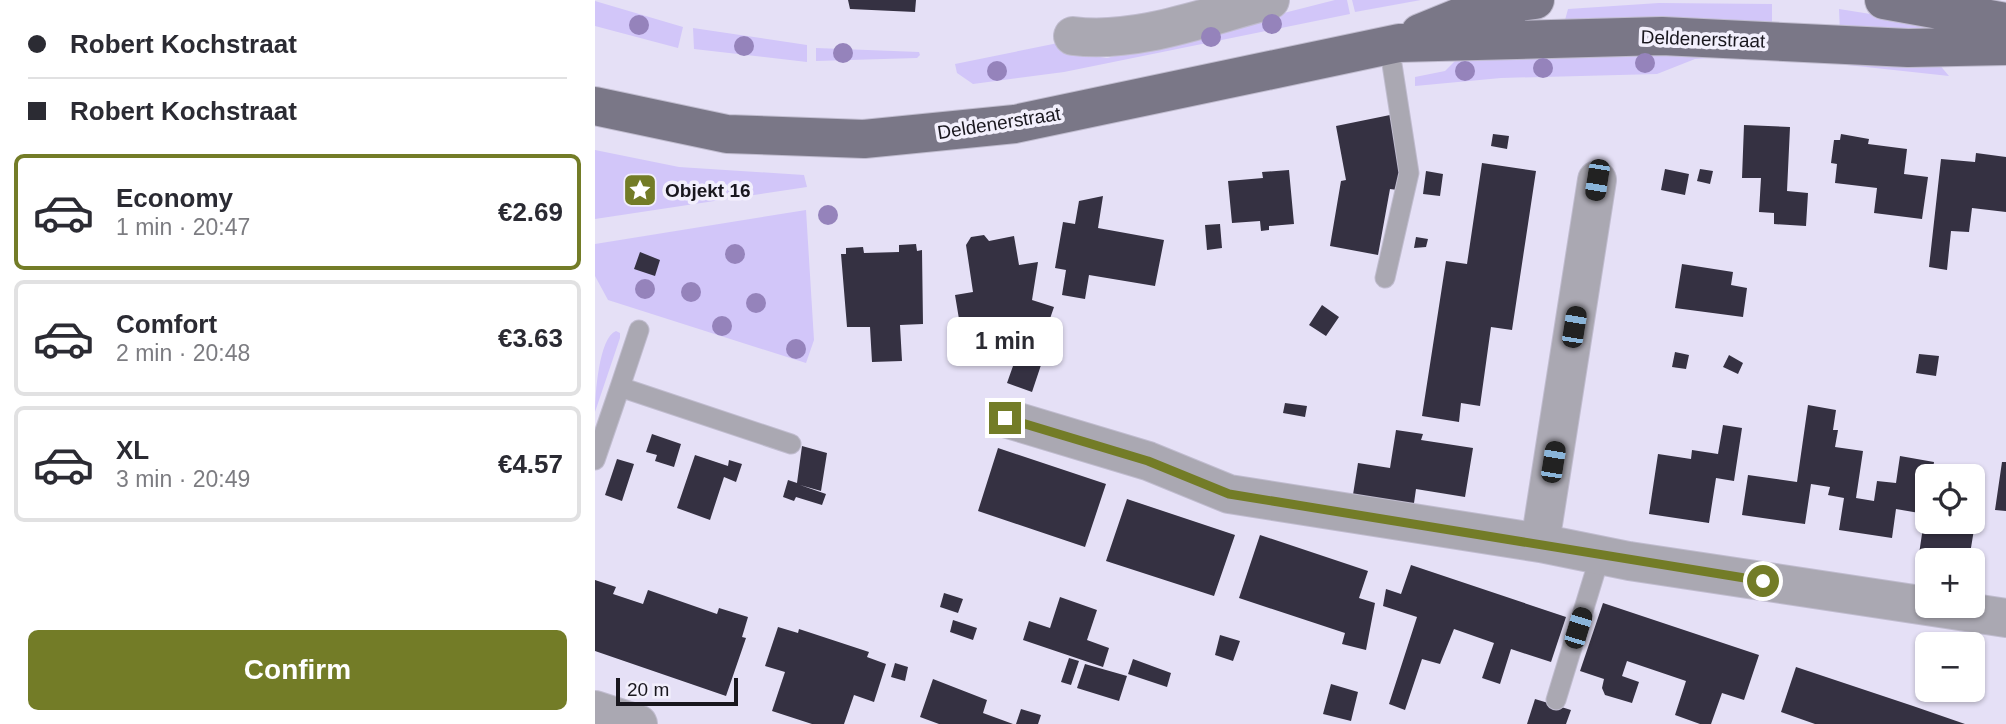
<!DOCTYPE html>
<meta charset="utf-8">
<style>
:root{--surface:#fff;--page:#f2f2f3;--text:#2b2b33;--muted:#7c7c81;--line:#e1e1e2;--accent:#737c27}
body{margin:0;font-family:Arial,sans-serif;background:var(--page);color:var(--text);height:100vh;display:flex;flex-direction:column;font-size:26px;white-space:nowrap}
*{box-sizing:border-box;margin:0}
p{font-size:23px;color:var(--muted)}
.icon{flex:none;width:38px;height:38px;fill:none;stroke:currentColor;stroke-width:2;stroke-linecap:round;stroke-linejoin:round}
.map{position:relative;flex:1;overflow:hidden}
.side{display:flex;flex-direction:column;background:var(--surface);width:595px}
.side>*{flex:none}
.hud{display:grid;align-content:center;height:154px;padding:0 28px;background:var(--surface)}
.controls{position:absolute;left:1320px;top:464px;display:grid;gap:14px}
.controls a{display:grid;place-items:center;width:70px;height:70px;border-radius:10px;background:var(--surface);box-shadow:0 2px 5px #0004;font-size:35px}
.scale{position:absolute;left:21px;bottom:18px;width:122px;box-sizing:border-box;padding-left:7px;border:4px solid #19171e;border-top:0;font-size:19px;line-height:24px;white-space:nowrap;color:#19171e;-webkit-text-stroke:5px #f2effc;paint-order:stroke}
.end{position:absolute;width:32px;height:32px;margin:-16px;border:9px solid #737c27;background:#fff;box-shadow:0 0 0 4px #fff}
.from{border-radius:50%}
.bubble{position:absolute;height:49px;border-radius:10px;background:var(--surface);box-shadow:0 2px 5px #0004;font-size:23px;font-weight:600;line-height:49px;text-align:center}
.car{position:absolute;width:21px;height:42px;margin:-21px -10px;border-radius:9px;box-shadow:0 0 5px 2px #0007;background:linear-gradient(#222 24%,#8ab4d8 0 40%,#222 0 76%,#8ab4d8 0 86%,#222 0)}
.hud b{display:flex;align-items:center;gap:24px;height:66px;font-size:26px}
.hud b+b{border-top:2px solid var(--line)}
.hud i{width:18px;height:18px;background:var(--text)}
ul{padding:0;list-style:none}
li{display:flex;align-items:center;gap:21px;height:116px;margin:0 14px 10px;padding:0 14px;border:4px solid var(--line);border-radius:10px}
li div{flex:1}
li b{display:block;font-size:26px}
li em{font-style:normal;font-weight:600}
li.on{border-color:var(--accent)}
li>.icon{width:63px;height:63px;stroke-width:1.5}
.button{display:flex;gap:14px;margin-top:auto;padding:14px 28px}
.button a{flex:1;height:80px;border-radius:10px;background:var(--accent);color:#fff;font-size:28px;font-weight:600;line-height:80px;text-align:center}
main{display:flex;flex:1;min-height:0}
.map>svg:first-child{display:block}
</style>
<main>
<section class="side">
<div class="hud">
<b><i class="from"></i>Robert Kochstraat</b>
<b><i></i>Robert Kochstraat</b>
</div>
<ul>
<li class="on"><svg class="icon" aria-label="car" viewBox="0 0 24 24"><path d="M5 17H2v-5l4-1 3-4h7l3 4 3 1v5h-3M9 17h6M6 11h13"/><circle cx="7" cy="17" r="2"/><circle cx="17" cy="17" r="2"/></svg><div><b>Economy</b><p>1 min · 20:47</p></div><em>€2.69</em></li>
<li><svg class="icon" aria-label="car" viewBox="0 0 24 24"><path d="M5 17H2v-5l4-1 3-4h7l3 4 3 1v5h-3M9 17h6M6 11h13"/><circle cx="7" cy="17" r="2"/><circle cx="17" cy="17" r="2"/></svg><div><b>Comfort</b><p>2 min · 20:48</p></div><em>€3.63</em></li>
<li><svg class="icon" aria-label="car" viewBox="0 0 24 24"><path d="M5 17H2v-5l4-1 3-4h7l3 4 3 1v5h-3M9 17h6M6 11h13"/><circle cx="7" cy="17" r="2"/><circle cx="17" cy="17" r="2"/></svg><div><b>XL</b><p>3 min · 20:49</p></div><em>€4.57</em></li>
</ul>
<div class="button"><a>Confirm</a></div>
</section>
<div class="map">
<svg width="1411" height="724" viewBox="0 0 1411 724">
<rect width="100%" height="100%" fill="#e5e0f6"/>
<path fill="#d2c6f9" d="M 740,0 L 752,0 L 755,14 L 469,72 L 378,84 L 362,73 L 360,64 L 468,42 L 499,56 L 512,58 Z
M 757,0 L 826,0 L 760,12 Z
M 0,1 L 88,27 L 83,48 L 0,26 Z
M 1064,3 L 1177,4 L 1177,29 L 970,20 L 973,9 Z
M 1244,9 L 1326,22 L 1331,25 L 1331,31 L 1245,32 Z
M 98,28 L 212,45 L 212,62 L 99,49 Z
M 221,48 L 324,52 L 325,55 L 322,58 L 221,61 Z
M 922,50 L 1129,57 L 1100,59 L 1062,74 L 906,78 L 820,86 L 820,77 L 850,71 L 864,57 Z
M 1225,62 L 1343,63 L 1354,76 Z
M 0,150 L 84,167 L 209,175 L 212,187 L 0,219 Z
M 211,210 L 219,340 L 211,363 L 13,300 L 0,276 L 0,244 Z
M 21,331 L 25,333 L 25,338 L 0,412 C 0,395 4,337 21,331 Z"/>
<path fill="#353142" d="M 253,0 L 321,0 L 320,12 L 255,9 Z
M 795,115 L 806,172 L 803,190 L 795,189 L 783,255 L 735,246 L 746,181 L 751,180 L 741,126 Z
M 1149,125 L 1195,127 L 1192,191 L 1213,193 L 1211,226 L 1179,224 L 1179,213 L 1164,212 L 1166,178 L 1147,178 Z
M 898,134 L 914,136 L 912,149 L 896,146 Z
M 1246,134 L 1274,139 L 1273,144 L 1312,149 L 1309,174 L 1333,177 L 1327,219 L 1279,213 L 1282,188 L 1240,183 L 1242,164 L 1236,163 L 1239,140 L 1245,140 Z
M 1381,153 L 1411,157 L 1411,212 L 1377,208 L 1374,232 L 1356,231 L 1352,270 L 1334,267 L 1346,159 L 1380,162 Z
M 887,163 L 941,171 L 917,330 L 896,327 L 885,406 L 866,403 L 864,422 L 827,416 L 851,261 L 872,264 Z
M 1070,169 L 1094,174 L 1090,195 L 1066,190 Z
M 1105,169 L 1118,171 L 1115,184 L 1102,181 Z
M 694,170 L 699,224 L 674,226 L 674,230 L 666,231 L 665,221 L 637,223 L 633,181 L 668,178 L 667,172 Z
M 831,171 L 848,174 L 845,196 L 828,194 Z
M 508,196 L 503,228 L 569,240 L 560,286 L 494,275 L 490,299 L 467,295 L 471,270 L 460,268 L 468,222 L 480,224 L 484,201 Z
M 625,224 L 627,248 L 612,250 L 610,225 Z
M 389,235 L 394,241 L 419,236 L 424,265 L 443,262 L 437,300 L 459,307 L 448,339 L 454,341 L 437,392 L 412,383 L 418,366 L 399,360 L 393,320 L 365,325 L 360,295 L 378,292 L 371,245 L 376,237 Z
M 821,237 L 833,239 L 831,247 L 819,248 Z
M 321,244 L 322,251 L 327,250 L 328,324 L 305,325 L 307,361 L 277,362 L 275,327 L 252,327 L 246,254 L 251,254 L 251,248 L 268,247 L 269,253 L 304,252 L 304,245 Z
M 45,252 L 65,260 L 60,276 L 39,269 Z
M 1087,264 L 1138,272 L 1136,285 L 1152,288 L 1148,317 L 1080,308 Z
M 727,305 L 744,317 L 731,336 L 714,325 Z
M 1080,352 L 1094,355 L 1091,369 L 1077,367 Z
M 1324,354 L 1344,356 L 1341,376 L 1321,373 Z
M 1134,355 L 1148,363 L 1143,374 L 1128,367 Z
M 690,403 L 712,406 L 710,417 L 688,413 Z
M 1213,405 L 1241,410 L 1238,430 L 1243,430 L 1240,447 L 1268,451 L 1261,498 L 1279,501 L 1282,481 L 1301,483 L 1305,456 L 1339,462 L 1337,476 L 1332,476 L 1332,522 L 1377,522 L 1377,510 L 1382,511 L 1374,560 L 1324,554 L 1330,514 L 1301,509 L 1297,538 L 1244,530 L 1249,498 L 1233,495 L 1235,487 L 1216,484 L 1210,524 L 1147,515 L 1153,475 L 1202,482 Z
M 1128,425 L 1147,428 L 1139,481 L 1121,478 L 1114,523 L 1054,514 L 1063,454 L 1096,459 L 1097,450 L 1123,454 Z
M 801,430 L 828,434 L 826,440 L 878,448 L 870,497 L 821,489 L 818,510 L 757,501 L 763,463 L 795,468 Z
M 57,434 L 86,444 L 79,467 L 60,461 L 62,455 L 51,452 Z
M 207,446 L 232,453 L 226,491 L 205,485 L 231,494 L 227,505 L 201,497 L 199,501 L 188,497 L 193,480 L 202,483 Z
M 403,448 L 511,484 L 490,547 L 383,511 Z
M 100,455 L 133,466 L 134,460 L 147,464 L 141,482 L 129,477 L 115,520 L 82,508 Z
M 22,459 L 39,464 L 27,501 L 10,495 Z
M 1407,462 L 1411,462 L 1411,511 L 1400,510 Z
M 532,499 L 640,535 L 619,596 L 511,561 Z
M 665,535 L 773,571 L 764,598 L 780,603 L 771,650 L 747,644 L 750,633 L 644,598 Z
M 816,565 L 971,617 L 956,662 L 916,649 L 905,684 L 887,678 L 899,643 L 859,629 L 845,664 L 827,659 L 810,710 L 794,704 L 822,617 L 788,606 L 791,589 L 806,594 Z
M 0,580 L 21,587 L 18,594 L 48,604 L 53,590 L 122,614 L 124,608 L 153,617 L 147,637 L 151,638 L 131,696 L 0,651 Z
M 349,593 L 368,599 L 363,613 L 345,607 Z
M 465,597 L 502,610 L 492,640 L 514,648 L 508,667 L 428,640 L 434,621 L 455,628 Z
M 1008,603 L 1164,655 L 1149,700 L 1127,693 L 1116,724 L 1105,724 L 1080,715 L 1091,681 L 1032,661 L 1027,676 L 1044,682 L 1037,703 L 1010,695 L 1007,688 L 1009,679 L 985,671 Z
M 358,620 L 382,628 L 378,640 L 355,632 Z
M 183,627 L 203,633 L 204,629 L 274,652 L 272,657 L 291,664 L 279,702 L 259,695 L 249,724 L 217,724 L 177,711 L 190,672 L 170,666 Z
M 625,635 L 645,641 L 638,661 L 620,655 Z
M 474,658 L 484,661 L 476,685 L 466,682 Z
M 538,659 L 576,673 L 572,687 L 533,674 Z
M 300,663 L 313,667 L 310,681 L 296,677 Z
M 490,664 L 532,676 L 524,701 L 482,688 Z
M 1201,667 L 1318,706 L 1370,724 L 1220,724 L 1186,712 Z
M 338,679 L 392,700 L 388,713 L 418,724 L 344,724 L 325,717 Z
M 736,684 L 763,692 L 756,721 L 728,714 Z
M 940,699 L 976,710 L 971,724 L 932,724 Z
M 426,709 L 446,715 L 443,724 L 421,724 Z"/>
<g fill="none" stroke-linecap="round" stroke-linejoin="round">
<g stroke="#c0bccf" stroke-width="21">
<path id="lane" d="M 790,278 L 814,173 L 794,45
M 25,387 L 44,330
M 0,460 L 25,387 L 196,444
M 961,700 L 1005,556"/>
</g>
<g stroke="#c0bccf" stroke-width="40">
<path id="street" d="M 478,36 C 543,44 612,16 675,0
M 410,418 L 553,461 L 634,494 L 945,543 L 1002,180
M 945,543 L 1034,561 L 1411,618
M 0,710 L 43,724"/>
</g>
<g stroke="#c0bccf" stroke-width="40">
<path id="primary" d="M 1289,0 L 1411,22
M 825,33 L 892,6 L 940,0
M 0,106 L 132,134 L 269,139 L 420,124 L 804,43 L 1067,36 L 1313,48 L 1411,46"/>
</g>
<use href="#lane" stroke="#aaa8b2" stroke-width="19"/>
<use href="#street" stroke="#aaa8b2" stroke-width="38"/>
<use href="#primary" stroke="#7a7787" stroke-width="38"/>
</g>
<g fill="#9583bb">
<circle cx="677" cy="24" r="10"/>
<circle cx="44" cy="25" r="10"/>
<circle cx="616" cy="37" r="10"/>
<circle cx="149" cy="46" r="10"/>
<circle cx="248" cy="53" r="10"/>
<circle cx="1050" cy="63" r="10"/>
<circle cx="948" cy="68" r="10"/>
<circle cx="402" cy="71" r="10"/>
<circle cx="870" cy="71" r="10"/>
<circle cx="233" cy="215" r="10"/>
<circle cx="140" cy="254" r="10"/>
<circle cx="50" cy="289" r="10"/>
<circle cx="96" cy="292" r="10"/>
<circle cx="161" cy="303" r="10"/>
<circle cx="127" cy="326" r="10"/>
<circle cx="201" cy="349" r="10"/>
</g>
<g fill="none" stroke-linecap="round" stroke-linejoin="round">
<path stroke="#737c27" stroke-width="9" d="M 410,418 L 553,461 L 634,494 L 1168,581"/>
</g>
<defs>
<g id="sight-square" transform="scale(1.75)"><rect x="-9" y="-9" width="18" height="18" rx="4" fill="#737c27" stroke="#f2effc"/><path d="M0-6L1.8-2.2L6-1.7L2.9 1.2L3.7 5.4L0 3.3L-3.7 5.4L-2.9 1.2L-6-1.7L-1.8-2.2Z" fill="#fff"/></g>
</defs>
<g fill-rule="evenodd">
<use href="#sight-square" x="45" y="190"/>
</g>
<g text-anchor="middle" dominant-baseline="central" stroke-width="7" stroke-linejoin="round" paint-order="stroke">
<g font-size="19" fill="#19171e" stroke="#f2effc">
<text transform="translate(1108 39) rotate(2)">Deldenerstraat</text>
<text transform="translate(404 123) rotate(-9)">Deldenerstraat</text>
</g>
<g font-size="19" font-weight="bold" fill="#19171e" stroke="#f2effc" text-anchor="start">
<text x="70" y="190">Objekt 16</text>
</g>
</g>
</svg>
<div class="controls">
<a><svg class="icon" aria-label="locate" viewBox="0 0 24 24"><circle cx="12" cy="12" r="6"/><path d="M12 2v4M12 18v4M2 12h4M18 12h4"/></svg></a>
<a>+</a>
<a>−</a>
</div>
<div class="scale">20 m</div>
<i class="end from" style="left:1168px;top:581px"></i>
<i class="end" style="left:410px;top:418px"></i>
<div class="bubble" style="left:352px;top:317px;width:116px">1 min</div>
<i class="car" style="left:1002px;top:180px;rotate:189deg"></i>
<i class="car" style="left:979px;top:327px;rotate:9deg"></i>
<i class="car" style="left:958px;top:462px;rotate:9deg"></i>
<i class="car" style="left:983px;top:628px;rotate:17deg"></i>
</div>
</main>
